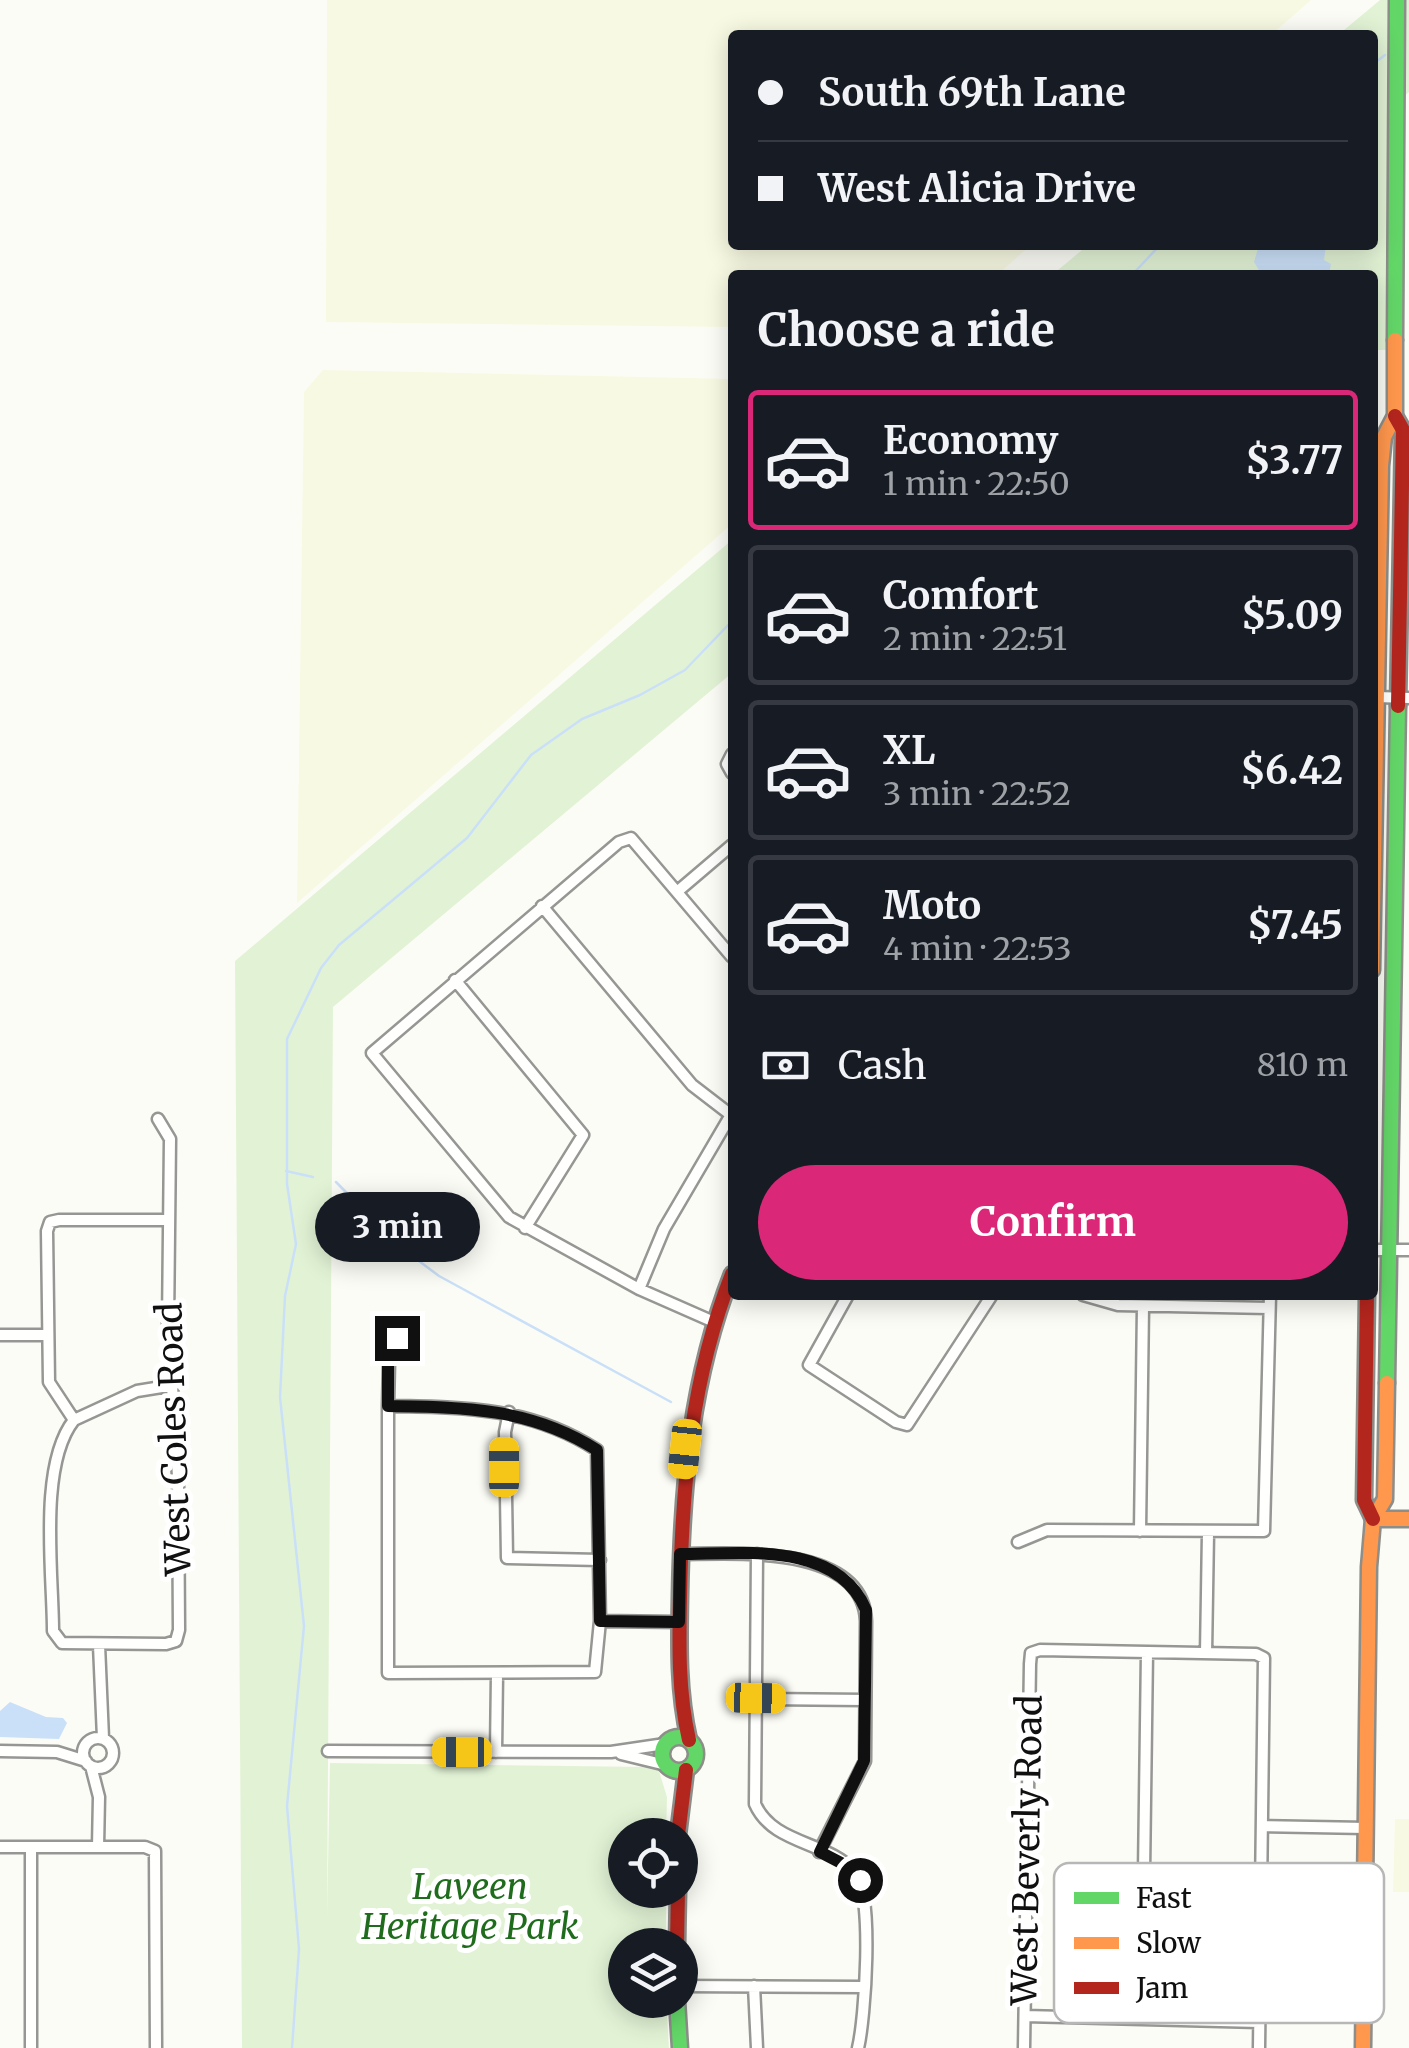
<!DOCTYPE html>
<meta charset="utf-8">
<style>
:root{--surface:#171b24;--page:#20242c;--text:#f1f3f6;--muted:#9ea1a6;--line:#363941;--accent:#db2777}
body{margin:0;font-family:Merriweather,serif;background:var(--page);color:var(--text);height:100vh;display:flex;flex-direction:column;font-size:38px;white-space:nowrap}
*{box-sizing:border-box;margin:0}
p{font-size:32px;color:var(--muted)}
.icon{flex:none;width:55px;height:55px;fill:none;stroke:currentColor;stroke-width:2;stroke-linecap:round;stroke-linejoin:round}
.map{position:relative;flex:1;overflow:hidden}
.drawer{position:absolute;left:728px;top:270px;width:650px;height:1030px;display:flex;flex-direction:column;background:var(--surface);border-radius:10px;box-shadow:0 5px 25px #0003}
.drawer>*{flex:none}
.top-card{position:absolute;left:728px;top:30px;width:650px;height:220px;border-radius:10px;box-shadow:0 5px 25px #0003;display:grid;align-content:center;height:220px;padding:0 30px;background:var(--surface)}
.buttons{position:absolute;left:608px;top:1818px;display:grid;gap:20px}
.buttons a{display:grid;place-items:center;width:90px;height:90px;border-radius:50%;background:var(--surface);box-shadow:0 5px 25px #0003;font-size:50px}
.end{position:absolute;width:45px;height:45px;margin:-22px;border:12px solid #101010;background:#fff;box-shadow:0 0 0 5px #fff}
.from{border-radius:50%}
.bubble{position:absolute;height:70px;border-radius:35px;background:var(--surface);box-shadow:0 5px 25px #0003;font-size:32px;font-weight:700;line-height:70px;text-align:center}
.car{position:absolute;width:30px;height:60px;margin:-30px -15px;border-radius:12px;box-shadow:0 0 8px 2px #0007;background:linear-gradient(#f5c518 24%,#345 0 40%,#f5c518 0 76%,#345 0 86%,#f5c518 0)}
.top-card b{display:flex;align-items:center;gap:35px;height:95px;font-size:38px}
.top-card b+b{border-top:2px solid var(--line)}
.top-card i{width:25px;height:25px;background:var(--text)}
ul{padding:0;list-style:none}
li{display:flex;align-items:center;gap:30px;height:140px;margin:0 20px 15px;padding:0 10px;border:5px solid var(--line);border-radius:10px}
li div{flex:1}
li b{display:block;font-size:38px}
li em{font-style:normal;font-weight:700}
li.active{border-color:var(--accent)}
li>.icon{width:90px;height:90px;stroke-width:1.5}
h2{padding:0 30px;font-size:45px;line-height:120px}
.pay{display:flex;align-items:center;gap:25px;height:110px;padding:0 30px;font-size:38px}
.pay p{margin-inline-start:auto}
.button{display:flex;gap:20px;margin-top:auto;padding:20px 30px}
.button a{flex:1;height:115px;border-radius:60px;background:var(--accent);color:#fff;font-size:40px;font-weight:700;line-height:115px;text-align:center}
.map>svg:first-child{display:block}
</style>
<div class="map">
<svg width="1409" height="2048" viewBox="0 0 1409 2048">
<rect width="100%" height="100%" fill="#fcfcf6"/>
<path fill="#f8f9e2" d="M 327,0 L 1311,0 L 1271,35 L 732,35 L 732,245 L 1031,245 L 997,275 L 732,275 L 732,327 L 326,322 Z
M 323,370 L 732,379 L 732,524 L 297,903 L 304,392 Z
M 1395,1819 L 1409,1819 L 1409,1892 L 1393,1892 Z"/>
<path fill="#e2f3d5" d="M 1380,0 L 1409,0 L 1409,92 L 1391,108 L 1388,350 L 1373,350 L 1372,275 L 1052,275 L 1088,245 L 1372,245 L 1372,35 L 1338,35 Z
M 732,540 L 732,673 L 333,1007 L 327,1917 L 330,1763 L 650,1767 L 659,1771 L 667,1797 L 666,1835 L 625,1835 L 625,1890 L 666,1890 L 666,1945 L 625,1945 L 625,2000 L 666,2000 L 669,2048 L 242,2048 L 235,961 Z"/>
<path fill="#cae0f8" d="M 1259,245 L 1326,245 L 1324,260 L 1331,264 L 1329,274 L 1262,275 L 1254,262 Z
M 10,1702 L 46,1717 L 63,1718 L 67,1723 L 59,1739 L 0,1737 L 0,1711 Z"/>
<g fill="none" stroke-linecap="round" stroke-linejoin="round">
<path stroke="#cae0f8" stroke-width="2.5" d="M 1372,65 L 1385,55
M 1132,275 L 1160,245
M 286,1171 L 313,1177
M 336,1182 L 399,1246 L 439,1276 L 671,1402
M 292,2048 L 299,1949 L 287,1806 L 304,1626 L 280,1397 L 285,1296 L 296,1244 L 287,1184 L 287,1039 L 321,968 L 339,945 L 467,838 L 531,755 L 582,719 L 640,695 L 685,670 L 732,621"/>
<g stroke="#969694" stroke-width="15">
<path id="street" d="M 1377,697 L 1409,698
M 732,754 L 727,764 L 732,773
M 678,891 L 732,845
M 542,906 L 692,1085 L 731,1115
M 455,980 L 583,1135 L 525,1228
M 158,1119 L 170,1139 L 168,1326 L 178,1476 L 179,1630 L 176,1641 L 166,1644 L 62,1643 L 53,1631 C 53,1574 38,1465 74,1420 L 49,1382 L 47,1231 L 50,1222 L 59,1220 L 169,1220
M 1372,1250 L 1409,1250
M 639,1289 L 664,1229 L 732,1113
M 848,1295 L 809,1365 L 896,1422 L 907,1425 L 992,1295
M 1083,1295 L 1118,1305 L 1269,1308
M 714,1322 L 639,1289 L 509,1217 L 372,1053 L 619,842 L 631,838 L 732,957
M 0,1335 L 46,1335
M 388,1406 C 464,1407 531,1407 597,1450 L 600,1621 L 595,1672 L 388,1673 L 388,1406 L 389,1362 L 397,1338
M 509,1412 L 505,1432 L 507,1558 L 600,1560
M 74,1420 L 137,1391 L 174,1385
M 1140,1531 L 1143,1306
M 1018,1542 L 1047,1530 L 1264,1531 L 1270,1295
M 680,1554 C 732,1554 863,1543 866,1621 L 865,1761 L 819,1852
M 757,1554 L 755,1804 C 773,1845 828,1841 855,1872 C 874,1894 865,2019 858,2048
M 600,1621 L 679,1622
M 99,1645 L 103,1738
M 1206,1653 L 1208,1533
M 756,1699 L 865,1700
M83 1753a15 15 0 1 1 30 0a15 15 0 1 1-30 0Z
M 0,1751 L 57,1752 L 86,1761
M 328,1751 L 611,1752 L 665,1744
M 496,1752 L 497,1674
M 621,1754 L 666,1765
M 91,1766 L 99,1797 L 98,1847
M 1263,1826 L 1366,1828
M 0,1847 L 145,1847 L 155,1851 L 156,2048
M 680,1986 L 864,1987
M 754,1986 L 757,2048
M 1025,2016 L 1259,2022
M 1142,2019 L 1147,1652
M 31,2048 L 31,1847
M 1024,2048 L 1030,1664 L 1031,1653 L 1040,1650 L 1256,1654 L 1264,1658 L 1259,2048"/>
</g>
<g stroke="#8d8d8a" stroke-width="19">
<path id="fast" d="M 1395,340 L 1397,0
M 1387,1383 L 1398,706
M662 1754a17 17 0 1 1 34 0a17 17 0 1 1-34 0Z
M 677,2000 L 680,2048"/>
</g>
<g stroke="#8d8d8a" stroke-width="19">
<path id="slow" d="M 1372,970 L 1381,466 L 1384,437 L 1395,416 L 1395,340
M 1373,1519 L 1409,1519
M 1363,2048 L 1369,1567 L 1373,1519 L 1385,1499 L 1387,1383"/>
</g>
<g stroke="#8d8d8a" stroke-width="19">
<path id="jam" d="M 1395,416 L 1403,430 L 1398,706
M 1367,1295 L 1364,1500 L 1373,1519
M 689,1740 C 678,1692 679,1645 680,1596 C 682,1484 691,1379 732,1274
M 678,1835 L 686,1770
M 677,1945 L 678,1890"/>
</g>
<use href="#street" stroke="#fffffe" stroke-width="10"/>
<use href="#fast" stroke="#63d668" stroke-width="14"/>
<use href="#slow" stroke="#ff974d" stroke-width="14"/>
<use href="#jam" stroke="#b3261e" stroke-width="14"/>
</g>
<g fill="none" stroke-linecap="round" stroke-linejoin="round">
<path stroke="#101010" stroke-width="12" d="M 397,1338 L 388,1362 L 388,1406 C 464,1407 531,1408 597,1450 L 600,1621 L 679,1622 L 680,1554 C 740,1554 837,1540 866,1610 L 864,1761 L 820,1852 L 847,1866 L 860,1880"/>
</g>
<g text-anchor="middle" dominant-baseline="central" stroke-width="10" stroke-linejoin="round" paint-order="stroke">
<g font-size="35" fill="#101010" stroke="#fff">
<text transform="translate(174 1439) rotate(-92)">West Coles Road</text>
<text transform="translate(1027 1850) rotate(-89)">West Beverly Road</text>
</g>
<g font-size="35" font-style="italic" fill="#1f6c1c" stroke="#fff">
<text x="470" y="1887">Laveen<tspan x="470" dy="40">Heritage Park</tspan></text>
</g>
</g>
<rect x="1054" y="1863" width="330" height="160" rx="15" fill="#fff" stroke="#b7b7b7" stroke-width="2.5"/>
<rect x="1074" y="1892" width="45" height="12" fill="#63d668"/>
<rect x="1074" y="1937" width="45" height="12" fill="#ff974d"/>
<rect x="1074" y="1982" width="45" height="12" fill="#b3261e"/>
<g font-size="28" fill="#101010">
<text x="1136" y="1908">Fast</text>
<text x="1136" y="1953">Slow</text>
<text x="1136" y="1998">Jam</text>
</g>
</svg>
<div class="buttons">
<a><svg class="icon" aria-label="locate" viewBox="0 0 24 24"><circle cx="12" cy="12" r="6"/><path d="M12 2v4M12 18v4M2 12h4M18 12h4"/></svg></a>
<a><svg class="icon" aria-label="layers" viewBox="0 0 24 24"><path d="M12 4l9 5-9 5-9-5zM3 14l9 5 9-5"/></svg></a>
</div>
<i class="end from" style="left:860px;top:1880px"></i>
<i class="end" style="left:397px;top:1338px"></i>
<div class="bubble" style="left:315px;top:1192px;width:165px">3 min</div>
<i class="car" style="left:685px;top:1449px;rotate:186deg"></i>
<i class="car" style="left:504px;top:1467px;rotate:0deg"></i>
<i class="car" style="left:756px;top:1698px;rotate:91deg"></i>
<i class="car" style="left:462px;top:1752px;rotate:270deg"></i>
<div class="top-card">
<b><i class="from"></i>South 69th Lane</b>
<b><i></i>West Alicia Drive</b>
</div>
<section class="drawer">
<h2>Choose a ride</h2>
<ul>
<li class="active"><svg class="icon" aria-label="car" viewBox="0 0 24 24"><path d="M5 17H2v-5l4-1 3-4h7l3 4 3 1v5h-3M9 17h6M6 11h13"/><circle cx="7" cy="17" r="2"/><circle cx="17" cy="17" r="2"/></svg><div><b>Economy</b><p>1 min · 22:50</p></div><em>$3.77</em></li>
<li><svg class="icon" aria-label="car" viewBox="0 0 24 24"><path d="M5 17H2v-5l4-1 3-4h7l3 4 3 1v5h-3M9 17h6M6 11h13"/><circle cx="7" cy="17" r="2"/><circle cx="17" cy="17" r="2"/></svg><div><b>Comfort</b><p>2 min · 22:51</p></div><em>$5.09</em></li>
<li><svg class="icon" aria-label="car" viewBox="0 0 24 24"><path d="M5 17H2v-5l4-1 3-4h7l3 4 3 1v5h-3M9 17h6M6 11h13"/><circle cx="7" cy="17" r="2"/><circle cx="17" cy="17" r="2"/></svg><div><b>XL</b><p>3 min · 22:52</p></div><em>$6.42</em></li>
<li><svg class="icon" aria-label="car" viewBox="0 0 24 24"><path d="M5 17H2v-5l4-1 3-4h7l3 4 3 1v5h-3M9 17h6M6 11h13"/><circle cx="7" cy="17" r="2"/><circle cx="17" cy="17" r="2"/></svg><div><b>Moto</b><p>4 min · 22:53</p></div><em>$7.45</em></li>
</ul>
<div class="pay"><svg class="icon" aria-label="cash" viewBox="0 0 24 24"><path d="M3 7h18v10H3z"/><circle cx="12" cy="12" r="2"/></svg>Cash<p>810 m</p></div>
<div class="button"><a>Confirm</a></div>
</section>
</div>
